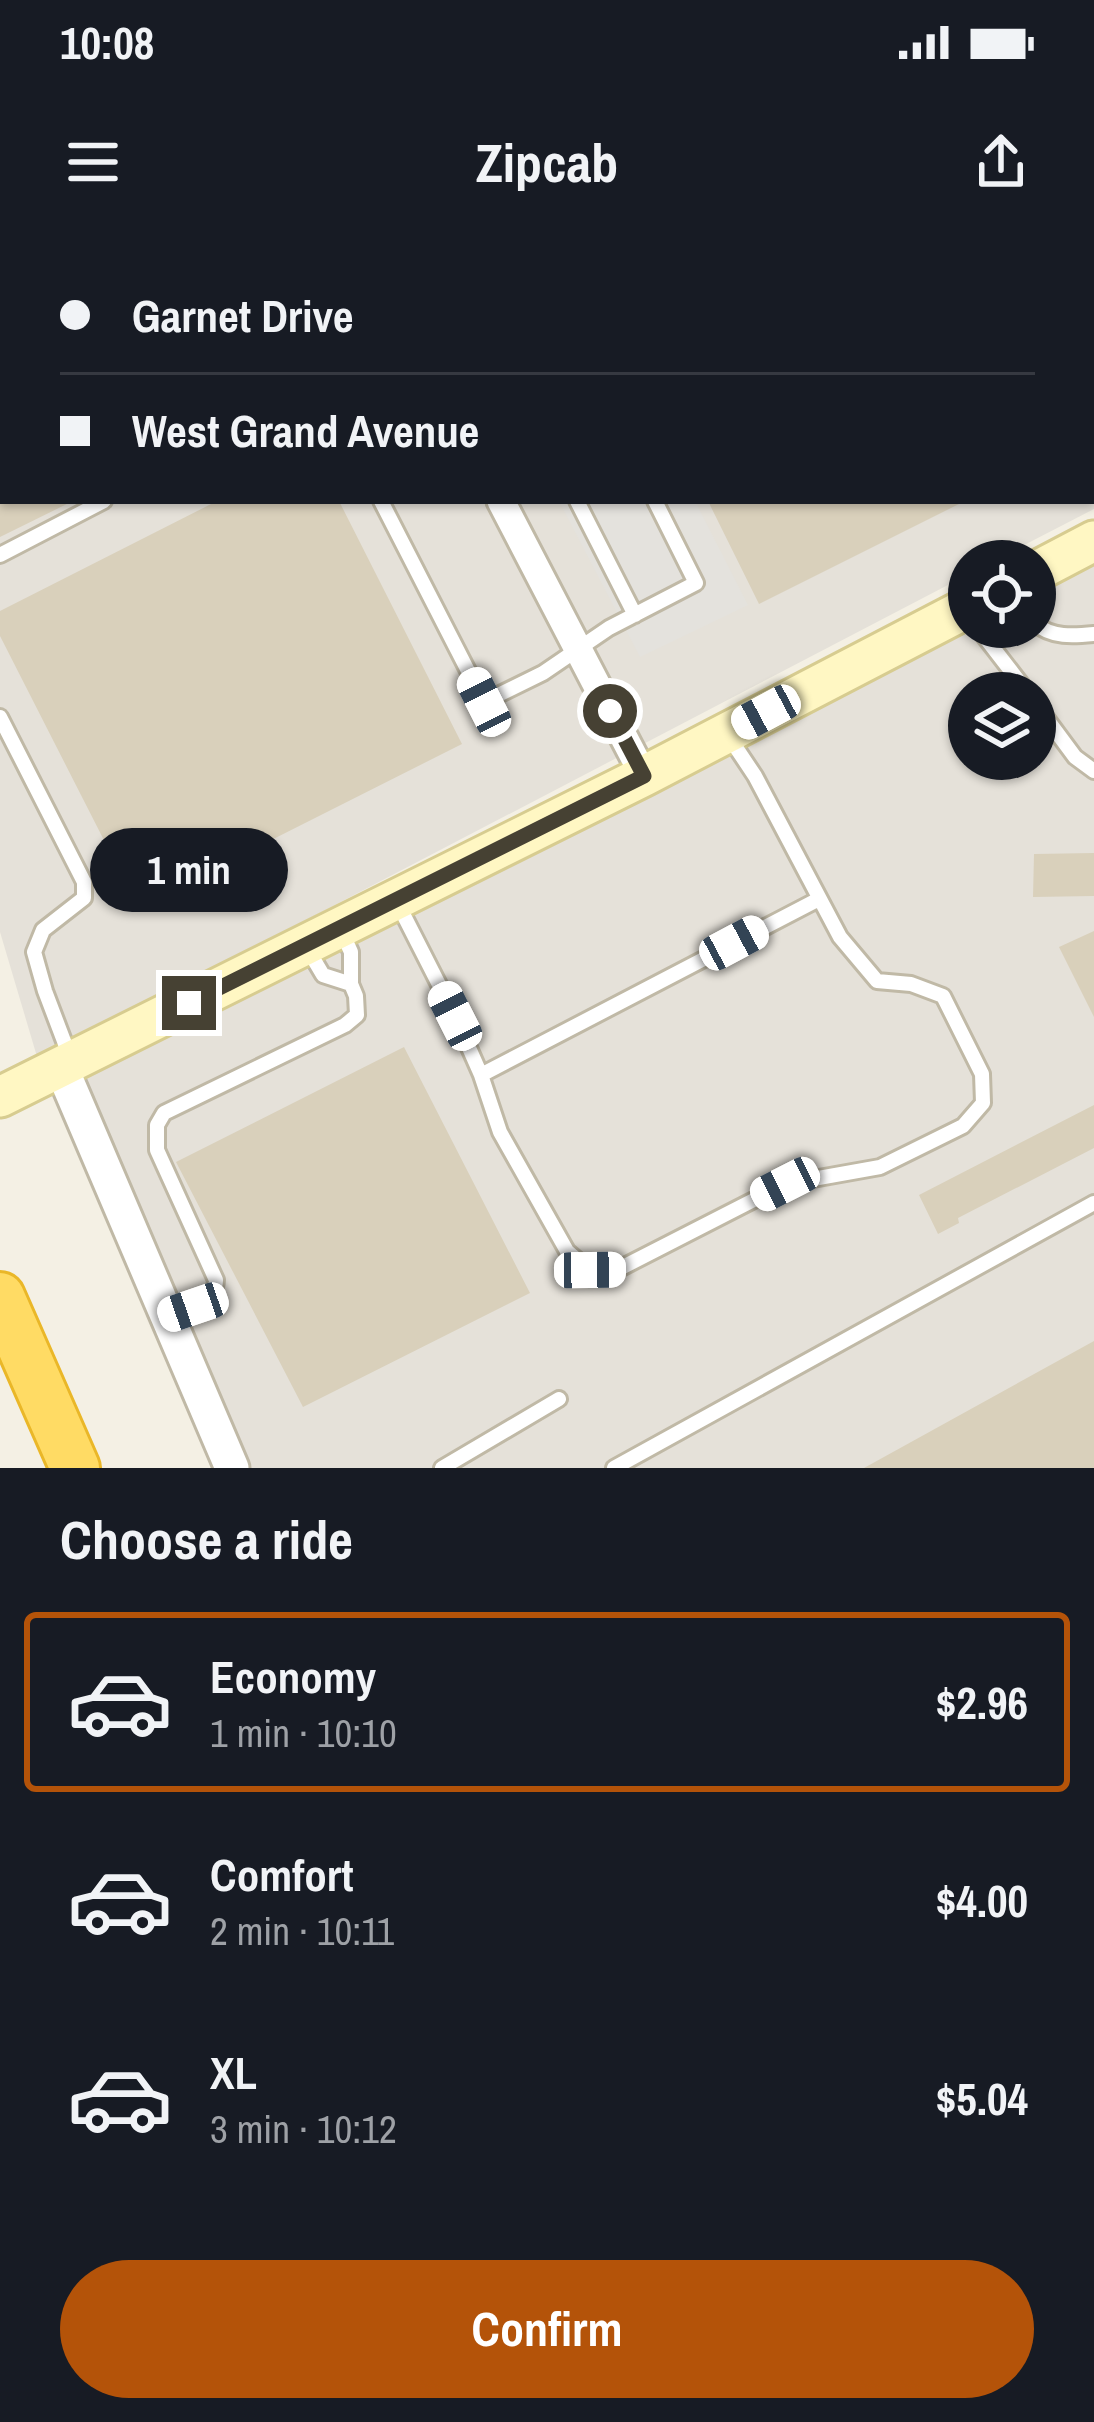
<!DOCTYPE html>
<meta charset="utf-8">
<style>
:root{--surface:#171b24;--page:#242831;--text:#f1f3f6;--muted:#9ea1a6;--line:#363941;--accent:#b45309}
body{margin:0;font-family:"Archivo Narrow",sans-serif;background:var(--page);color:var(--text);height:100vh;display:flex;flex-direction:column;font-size:45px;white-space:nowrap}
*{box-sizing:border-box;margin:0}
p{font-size:39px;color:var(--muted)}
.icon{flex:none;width:66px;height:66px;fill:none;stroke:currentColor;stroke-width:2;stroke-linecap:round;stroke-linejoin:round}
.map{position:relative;height:1228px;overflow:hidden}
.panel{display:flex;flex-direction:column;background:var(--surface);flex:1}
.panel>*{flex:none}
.hud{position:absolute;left:0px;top:0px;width:1095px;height:264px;box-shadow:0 3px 9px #0004;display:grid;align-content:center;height:264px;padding:0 60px;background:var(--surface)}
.buttons{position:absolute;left:948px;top:300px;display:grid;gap:24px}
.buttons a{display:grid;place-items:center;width:108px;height:108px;border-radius:50%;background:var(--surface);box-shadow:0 3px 9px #0004;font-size:60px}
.end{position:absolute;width:54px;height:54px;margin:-27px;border:15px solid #464133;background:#fff;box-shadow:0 0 0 6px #fff}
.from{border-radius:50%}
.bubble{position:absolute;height:84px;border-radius:42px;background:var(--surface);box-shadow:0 3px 9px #0004;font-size:39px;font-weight:700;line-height:84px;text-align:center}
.car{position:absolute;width:36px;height:72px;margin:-36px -18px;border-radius:15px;box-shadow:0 0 9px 3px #0007;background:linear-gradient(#fff 24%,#345 0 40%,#fff 0 76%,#345 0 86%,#fff 0)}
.hud b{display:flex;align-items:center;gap:42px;height:114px;font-size:45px}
.hud b+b{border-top:3px solid var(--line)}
.hud i{width:30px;height:30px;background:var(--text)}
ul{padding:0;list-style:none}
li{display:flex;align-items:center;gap:36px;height:180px;margin:0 24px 18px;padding:0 36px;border:6px solid transparent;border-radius:12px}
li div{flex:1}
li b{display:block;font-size:45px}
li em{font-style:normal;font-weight:700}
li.selected{border-color:var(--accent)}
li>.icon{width:108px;height:108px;stroke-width:1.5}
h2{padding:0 60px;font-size:54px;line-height:144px}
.action{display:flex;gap:24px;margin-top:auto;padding:24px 60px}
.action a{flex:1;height:138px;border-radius:72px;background:var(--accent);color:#fff;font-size:48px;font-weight:700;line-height:138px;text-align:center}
.status{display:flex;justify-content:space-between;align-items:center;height:84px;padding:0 60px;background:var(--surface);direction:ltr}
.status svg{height:33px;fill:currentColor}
header{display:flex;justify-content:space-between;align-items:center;height:156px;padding:0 60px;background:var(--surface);font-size:54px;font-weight:700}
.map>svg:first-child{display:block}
</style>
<div class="status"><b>10:08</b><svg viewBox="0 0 49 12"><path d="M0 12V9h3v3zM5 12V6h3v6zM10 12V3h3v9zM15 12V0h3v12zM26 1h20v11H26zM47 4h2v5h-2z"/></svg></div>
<header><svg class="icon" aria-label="menu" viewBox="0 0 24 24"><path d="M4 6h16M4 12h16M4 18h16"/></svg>Zipcab<svg class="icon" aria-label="share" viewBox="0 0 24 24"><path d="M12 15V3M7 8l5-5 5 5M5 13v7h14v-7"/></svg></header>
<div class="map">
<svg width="1094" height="1228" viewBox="0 0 1094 1228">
<rect width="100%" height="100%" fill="#f4f0e4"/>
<path fill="#e5e1d9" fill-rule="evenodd" d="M 0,0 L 1094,0 L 1094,269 L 993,321 L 969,321 L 969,334 L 38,820 L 0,692 ZM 3,3 L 1092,3 L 1092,261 L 3,261 Z
M 1094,304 L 1094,1228 L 232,1228 L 61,827 L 969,387 L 1035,387 L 1035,334 ZM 969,453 L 1035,453 L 1035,519 L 969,519 Z"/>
<path fill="#e4e2dd" d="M 559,261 L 695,261 L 748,365 L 640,417 Z"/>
<path fill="#d9d0bb" d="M 0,261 L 73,261 L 0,297 Z
M 217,261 L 339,261 L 462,504 L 138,667 L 0,396 L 0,371 Z
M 708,261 L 965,261 L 759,364 Z
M 1094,613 L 1094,656 L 1033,657 L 1034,614 Z
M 1094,691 L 1094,777 L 1059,707 Z
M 404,807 L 530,1053 L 303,1167 L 176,922 Z
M 1094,865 L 1094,908 L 958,978 L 959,983 L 938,994 L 919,955 Z
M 1094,1101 L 1094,1228 L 864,1228 Z"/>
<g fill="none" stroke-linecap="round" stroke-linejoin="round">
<g stroke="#c0b9a6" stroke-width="20">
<path id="service" d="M 445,0 L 447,3
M 522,0 L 524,3
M 381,261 L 484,462 L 543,433 L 609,388 L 696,343 L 655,261
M 577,261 L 635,375
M 0,315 L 104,261
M 1035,383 C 1051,398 1074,396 1094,394
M 977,387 L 1028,453
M 1035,463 L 1075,517 L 1094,531
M 0,477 L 84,642 L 84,658 L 43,690 L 34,712 L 45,751 L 70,817
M 398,664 L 455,776 L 481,835 L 819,659
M 307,708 L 323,735 L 351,744
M 481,835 L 500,892 L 567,1011 L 589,1030 L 617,1030 L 785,944 L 880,927 L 963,886 L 983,863 L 982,834 L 943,756 L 911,744 L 877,741 L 840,697 L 755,536 L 729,497
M 166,1076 C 188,1068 215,1067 216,1040 L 157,910 L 157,885 L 164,873 L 345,785 L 357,775 L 356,756 L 351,744 L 351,712 L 340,688
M 442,1228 L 559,1159
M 614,1228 L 1094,963"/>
</g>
<g stroke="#c0b9a6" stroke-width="33">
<path id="minor" d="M 369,0 L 370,3
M 501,261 L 644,536"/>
</g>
<g stroke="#c0b9a6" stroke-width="39">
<path id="tertiary" d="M 61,827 L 232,1228"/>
</g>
<g stroke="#d7cc90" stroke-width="45">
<path id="secondary" d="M 1035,332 L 1094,301
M 0,857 L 644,536 L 969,367"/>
</g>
<g stroke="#eab728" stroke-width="54">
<path id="motorway" d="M 0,1057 L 75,1228"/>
</g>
<use href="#service" stroke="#fff" stroke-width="14"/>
<use href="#minor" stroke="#fff" stroke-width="27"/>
<use href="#tertiary" stroke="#fff" stroke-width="33"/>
<use href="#secondary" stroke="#fff7c3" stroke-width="39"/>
<use href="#motorway" stroke="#ffdb64" stroke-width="48"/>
</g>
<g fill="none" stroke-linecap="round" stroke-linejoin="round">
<path stroke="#464133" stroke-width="15" d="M 189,763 L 644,536 L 610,471"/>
</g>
</svg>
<div class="buttons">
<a><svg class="icon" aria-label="locate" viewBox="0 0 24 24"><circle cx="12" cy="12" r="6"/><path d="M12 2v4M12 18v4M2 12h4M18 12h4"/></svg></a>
<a><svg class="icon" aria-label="layers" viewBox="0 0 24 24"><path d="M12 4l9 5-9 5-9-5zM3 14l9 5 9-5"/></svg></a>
</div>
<i class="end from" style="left:610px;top:471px"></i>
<i class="end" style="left:189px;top:763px"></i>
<div class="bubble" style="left:90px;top:588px;width:198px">1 min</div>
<i class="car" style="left:484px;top:462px;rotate:333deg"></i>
<i class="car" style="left:766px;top:472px;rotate:242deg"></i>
<i class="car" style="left:734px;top:703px;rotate:62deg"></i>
<i class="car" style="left:455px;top:776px;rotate:333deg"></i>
<i class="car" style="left:785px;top:944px;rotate:243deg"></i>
<i class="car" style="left:590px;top:1030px;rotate:89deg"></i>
<i class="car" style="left:193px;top:1067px;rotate:251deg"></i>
<div class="hud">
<b><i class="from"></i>Garnet Drive</b>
<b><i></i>West Grand Avenue</b>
</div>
</div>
<section class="panel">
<h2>Choose a ride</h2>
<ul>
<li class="selected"><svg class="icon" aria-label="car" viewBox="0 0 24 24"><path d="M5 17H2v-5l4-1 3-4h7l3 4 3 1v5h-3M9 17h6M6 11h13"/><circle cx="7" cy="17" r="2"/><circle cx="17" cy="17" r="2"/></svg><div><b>Economy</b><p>1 min · 10:10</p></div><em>$2.96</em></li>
<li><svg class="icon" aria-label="car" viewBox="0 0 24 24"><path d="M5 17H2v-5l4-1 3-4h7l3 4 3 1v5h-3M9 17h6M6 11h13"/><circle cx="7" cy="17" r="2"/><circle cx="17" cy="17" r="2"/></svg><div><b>Comfort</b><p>2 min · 10:11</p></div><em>$4.00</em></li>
<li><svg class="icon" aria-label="car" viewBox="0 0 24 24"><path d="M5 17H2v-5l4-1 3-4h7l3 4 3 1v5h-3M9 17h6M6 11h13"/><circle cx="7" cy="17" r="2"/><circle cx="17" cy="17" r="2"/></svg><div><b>XL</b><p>3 min · 10:12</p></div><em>$5.04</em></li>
</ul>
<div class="action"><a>Confirm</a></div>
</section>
